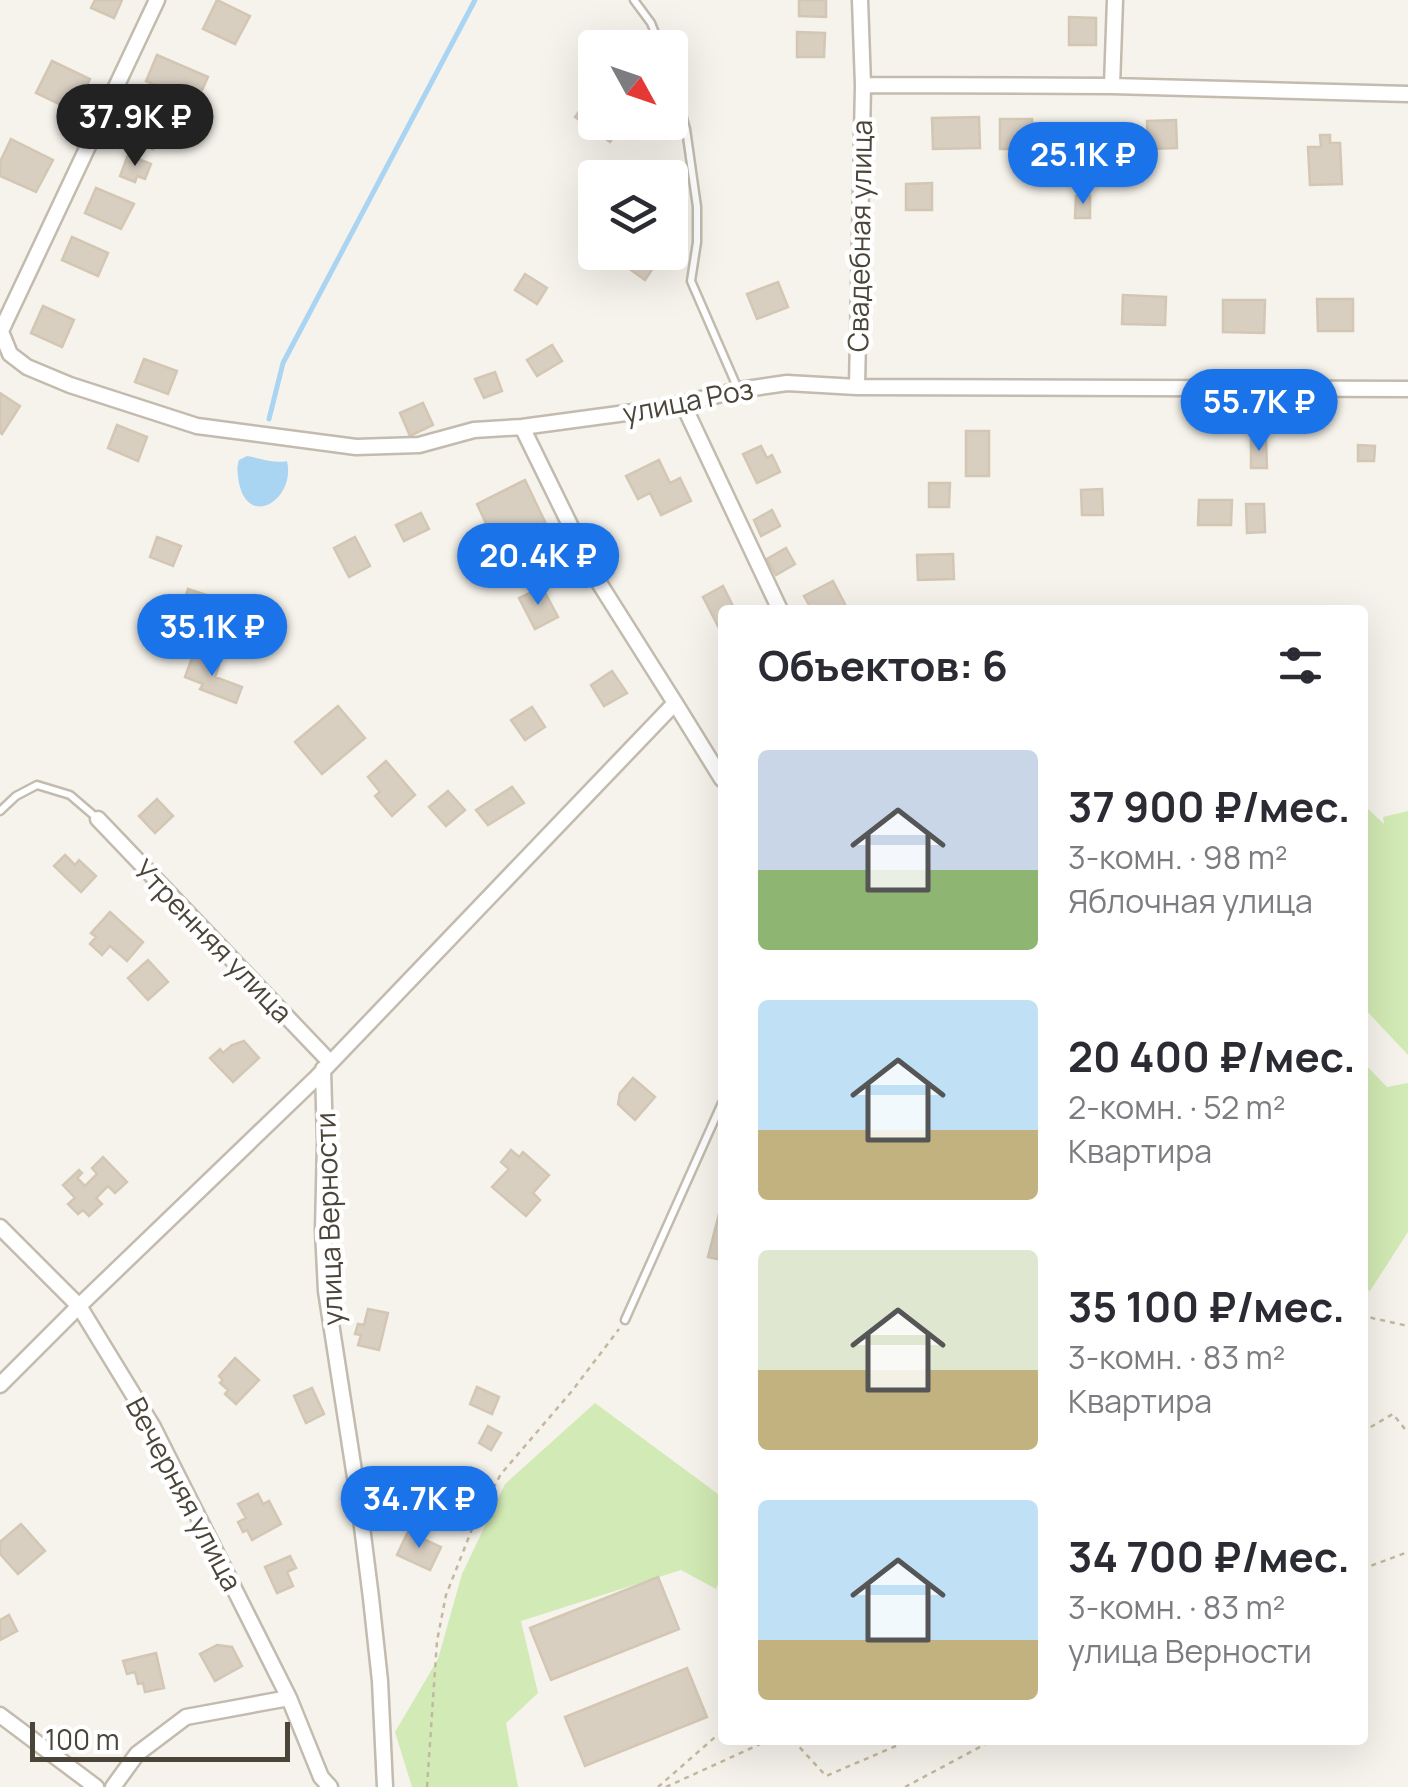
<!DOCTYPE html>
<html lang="ru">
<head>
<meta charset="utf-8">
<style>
	:root { --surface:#fff; --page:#f7f7f7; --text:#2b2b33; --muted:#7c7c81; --accent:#1a73e8 }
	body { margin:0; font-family:Manrope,sans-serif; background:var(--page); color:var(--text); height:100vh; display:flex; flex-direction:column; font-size:38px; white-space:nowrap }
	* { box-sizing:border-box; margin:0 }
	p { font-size:32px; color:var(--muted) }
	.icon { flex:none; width:55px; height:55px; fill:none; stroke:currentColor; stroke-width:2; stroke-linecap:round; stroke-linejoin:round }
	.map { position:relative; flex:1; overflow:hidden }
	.panel { position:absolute; left:718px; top:605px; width:650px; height:1140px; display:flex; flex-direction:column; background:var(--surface); border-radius:10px; box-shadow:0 10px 40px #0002 }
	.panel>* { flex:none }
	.needle { width:65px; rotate:130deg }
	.controls { position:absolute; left:578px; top:30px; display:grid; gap:20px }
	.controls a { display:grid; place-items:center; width:110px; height:110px; border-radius:10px; background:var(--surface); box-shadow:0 10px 40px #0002; font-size:50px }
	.scale { position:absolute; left:30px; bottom:25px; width:260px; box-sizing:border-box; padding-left:10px; border:5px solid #4b4439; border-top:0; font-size:28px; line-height:35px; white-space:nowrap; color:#4b4439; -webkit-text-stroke:8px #fff; paint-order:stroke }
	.price { position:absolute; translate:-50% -85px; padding:0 22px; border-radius:35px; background:var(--accent); color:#fff; font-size:32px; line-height:65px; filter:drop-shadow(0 2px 5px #0008) }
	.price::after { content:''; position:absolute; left:50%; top:60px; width:30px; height:22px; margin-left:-15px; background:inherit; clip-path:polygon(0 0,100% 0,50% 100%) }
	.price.active { background:#222; color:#fff }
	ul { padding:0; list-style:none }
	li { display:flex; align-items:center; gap:30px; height:250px; padding:0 40px }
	li span { display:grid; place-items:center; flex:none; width:280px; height:200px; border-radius:10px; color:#555 }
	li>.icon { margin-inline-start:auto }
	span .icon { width:120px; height:120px; fill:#fffc; stroke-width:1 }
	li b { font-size:42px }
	h2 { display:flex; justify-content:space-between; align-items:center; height:120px; padding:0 40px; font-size:42px }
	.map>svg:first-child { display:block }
	.green { fill:#d2eab5 }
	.water { fill:#a9d4f2 }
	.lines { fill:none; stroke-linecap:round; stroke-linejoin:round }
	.stream { stroke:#a9d4f2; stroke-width:5 }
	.building { fill:#d8cfc1; stroke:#d3c7b4; stroke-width:2.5 }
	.lane-casing { stroke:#c2bbae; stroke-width:11 }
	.street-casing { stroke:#c2bbae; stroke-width:19 }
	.path { stroke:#c4b79f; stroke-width:2.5; stroke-dasharray:5 5; stroke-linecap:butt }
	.lane { stroke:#fff; stroke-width:6 }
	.street { stroke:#fff; stroke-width:14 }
	.labels { text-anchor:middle; stroke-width:9; stroke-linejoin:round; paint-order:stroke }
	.street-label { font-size:28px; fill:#4b4439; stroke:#fff }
</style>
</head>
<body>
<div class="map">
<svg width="1408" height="1787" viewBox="0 0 1408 1787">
	<rect width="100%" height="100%" fill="#f6f3ec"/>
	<path class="green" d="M1363,804L1384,824L1383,817L1408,811V1055L1363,1007Z
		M1363,1062L1387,1087L1408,1083V1232L1370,1291L1362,1288Z
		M595,1403L722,1497V1575L716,1589L681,1570L521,1621L538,1693L506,1723L518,1787H412L395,1732L438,1659L462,1574L505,1484Z"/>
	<path class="water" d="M247,456C259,458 276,464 287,461C296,498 249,530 239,483C238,474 236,469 239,460Z"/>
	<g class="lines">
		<path class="stream" d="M269,419L283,363L475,0"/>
	</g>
	<path class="building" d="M95,0H122L114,18L91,8Z
		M217,0L250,16L235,44L203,29Z
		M799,0H826V17L799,16Z
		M1069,17L1096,18V45H1069Z
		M797,32L825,33L824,57H797Z
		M157,55L208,77L196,103L146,81Z
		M52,61L90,79L74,111L36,93Z
		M595,90V122H624L610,142L575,117Z
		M139,116L164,127L153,149L129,138Z
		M979,117L980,148L933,149L932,118Z
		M1000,119H1032L1033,149H1000Z
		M1176,120L1177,148L1148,149L1147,121Z
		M1320,135H1330V143H1340L1342,184L1310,185L1308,147H1321Z
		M11,139L53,160L36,192L0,176V162Z
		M128,155L151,164L145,179L137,176L135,182L120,176Z
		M932,183V210H906V184Z
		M96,188L134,204L121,229L85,213Z
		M1076,196H1090V218H1075Z
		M72,237L108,253L98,276L62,260Z
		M622,252H664L645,280L617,260Z
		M525,274L547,288L537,304L515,290Z
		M778,282L788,307L757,319L747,294Z
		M1123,295L1166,297L1165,325L1122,324Z
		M1317,299H1353V331H1318Z
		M1223,300H1265L1264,333L1223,332Z
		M43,306L74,320L62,347L31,333Z
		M552,345L562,361L537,376L527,360Z
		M144,359L177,371L168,394L135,382Z
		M495,372L502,391L484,398L475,379Z
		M0,393L20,406L2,434L0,432Z
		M423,403L433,425L410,436L400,413Z
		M117,425L147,437L138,461L108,448Z
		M966,431H989V476H966Z
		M1251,440H1266L1267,468H1251Z
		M1358,445L1375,446L1374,461H1358Z
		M761,446L767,458L772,455L780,472L757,483L743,454Z
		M659,460L670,483L680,478L691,501L661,515L650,493L638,499L626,476Z
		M525,480L546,524L515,539L510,527L492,536L477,504Z
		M929,483H950L949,507H929Z
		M1102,489L1103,515H1082L1081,490Z
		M1199,500H1232L1231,525H1198Z
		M1246,504H1264L1265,532L1247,533Z
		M772,510L780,526L761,536L754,520Z
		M421,513L429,529L404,541L396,525Z
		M157,537L181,546L173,566L150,557Z
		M355,537L370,566L349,577L334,548Z
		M786,548L795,564L776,575L767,559Z
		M953,554L954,579L918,580L917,555Z
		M833,581L848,610H812L804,596Z
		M723,586L735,610H722L721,632L703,597Z
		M542,587L558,617L535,629L519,598Z
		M188,589L219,599L209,632L178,622Z
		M193,655L219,665L215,677L242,687L236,703L200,689L203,684L185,677Z
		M612,671L627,693L604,706L591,685Z
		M338,706L365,738L322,774L295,742Z
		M532,707L545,727L525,740L511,720Z
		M386,761L415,795L392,816L375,796L380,792L368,777Z
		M512,787L524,803L488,825L476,810Z
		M448,791L465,810L446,826L429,807Z
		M157,799L173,816L155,833L139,816Z
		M65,855L75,865L79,860L96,876L81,892L54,866Z
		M110,912L143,942L127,961L110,946L102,955L90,944L96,937L91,933Z
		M148,960L168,982L148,1000L128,978Z
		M244,1041L259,1058L233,1082L210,1058L220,1049L223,1053L232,1045Z
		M633,1078L655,1097L635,1120L618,1104L620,1093Z
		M511,1150L519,1157L523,1152L549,1175L533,1193L540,1200L526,1216L492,1187L509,1169L501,1162Z
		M103,1157L127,1182L115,1193L108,1186L96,1198L102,1204L89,1216L83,1210L78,1214L68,1204L75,1198L63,1185L79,1170L82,1173L77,1178L85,1186L97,1174L92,1168Z
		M721,1206H722V1260L708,1257Z
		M368,1309L388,1313L379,1350L358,1345L361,1335L355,1334L358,1324L364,1325Z
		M235,1358L259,1380L236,1404L225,1394L228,1390L220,1383L223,1380L219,1376Z
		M477,1387L499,1397L492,1414L470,1404Z
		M312,1388L324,1414L306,1423L294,1396Z
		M488,1426L501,1433L491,1450L479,1443Z
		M258,1494L263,1504L269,1501L281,1524L252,1540L247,1530L243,1532L238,1522L246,1518L238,1504Z
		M434,1496L456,1506L448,1522L426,1512Z
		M21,1524L45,1551L18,1574L0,1554V1542Z
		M408,1532L441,1547L430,1570L397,1555Z
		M290,1556L296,1568L287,1572L293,1586L277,1593L265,1567Z
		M658,1577L679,1629L551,1680L530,1628Z
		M9,1615L17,1631L0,1640V1620Z
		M217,1645L232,1647L242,1666L215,1681L200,1654Z
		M156,1653L164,1688L145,1692L143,1683L138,1684L135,1672L127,1674L123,1661Z
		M687,1668L707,1717L585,1766L565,1717Z"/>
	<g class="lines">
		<defs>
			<path id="lane" d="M634,0L651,23L661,48
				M670,71L686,129L697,207V242L691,281L738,389
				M0,811L16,796L37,785L70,795L98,819
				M625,1320L722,1103"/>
			<path id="street" d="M863,85L1112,86L1408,94
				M1112,86L1115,0
				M0,329L10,354L27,367L70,385L197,426L356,447L419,445L474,430L522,427L663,408L739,390L787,383L857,387L1408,389
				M0,333L157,0
				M857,387L863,85L860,0
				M683,404L780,610
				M675,703L722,779
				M98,819L329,1061
				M323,1069L325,1143L323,1230L326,1291L359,1503L371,1598L380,1681L385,1787
				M0,1227L79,1306L153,1427L289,1698L321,1777L330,1787
				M0,1385L79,1306L316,1078L675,703L596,578L522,427
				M0,1715L96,1787
				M113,1787L137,1754L186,1717L289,1698"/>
		</defs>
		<use href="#lane" class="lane-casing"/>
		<use href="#street" class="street-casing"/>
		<path class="path" d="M1362,1312L1372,1318L1408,1326
			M1362,1432L1393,1414L1408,1433
			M1362,1569L1408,1552
			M793,1740L826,1776L910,1740
			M427,1787L437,1641L446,1595L476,1519L501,1474L572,1391L619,1329
			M658,1787L722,1731
			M666,1787L769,1740
			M905,1787L993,1740"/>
		<use href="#lane" class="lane"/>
		<use href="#street" class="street"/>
	</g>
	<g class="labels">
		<g class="street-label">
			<text transform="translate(860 236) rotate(-89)" y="10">Свадебная улица</text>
			<text transform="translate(688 401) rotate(-11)" y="10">улица Роз</text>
			<text transform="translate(213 941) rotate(46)" y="10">Утренняя улица</text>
			<text transform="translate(329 1219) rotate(-92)" y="10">улица Верности</text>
			<text transform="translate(184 1494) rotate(62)" y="10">Вечерняя улица</text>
		</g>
	</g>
</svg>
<div class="controls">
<a><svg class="needle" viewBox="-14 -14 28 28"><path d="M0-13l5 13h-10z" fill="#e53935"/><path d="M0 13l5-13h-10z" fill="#7c7c81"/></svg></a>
<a><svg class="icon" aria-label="layers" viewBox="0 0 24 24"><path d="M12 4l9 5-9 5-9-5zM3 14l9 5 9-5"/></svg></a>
</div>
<div class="scale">100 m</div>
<b class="price active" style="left:135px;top:169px">37.9K ₽</b>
<b class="price" style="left:1083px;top:207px">25.1K ₽</b>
<b class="price" style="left:1259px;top:454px">55.7K ₽</b>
<b class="price" style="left:538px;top:608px">20.4K ₽</b>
<b class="price" style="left:212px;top:679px">35.1K ₽</b>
<b class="price" style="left:419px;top:1551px">34.7K ₽</b>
<section class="panel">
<h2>Объектов: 6<svg class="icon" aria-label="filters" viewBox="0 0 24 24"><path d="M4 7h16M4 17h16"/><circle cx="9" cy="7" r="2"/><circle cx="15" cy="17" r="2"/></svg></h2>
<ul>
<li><span style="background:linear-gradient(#c9d6e8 60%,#8fb573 0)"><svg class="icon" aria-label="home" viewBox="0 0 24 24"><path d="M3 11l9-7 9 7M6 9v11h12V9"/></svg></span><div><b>37 900 ₽/мес.</b><p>3-комн. · 98 m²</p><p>Яблочная улица</p></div></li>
<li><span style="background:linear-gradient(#bfe0f5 65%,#c2b280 0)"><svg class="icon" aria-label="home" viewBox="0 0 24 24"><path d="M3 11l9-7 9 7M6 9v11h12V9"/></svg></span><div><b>20 400 ₽/мес.</b><p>2-комн. · 52 m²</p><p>Квартира</p></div></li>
<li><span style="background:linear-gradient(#dfe7d0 60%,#c2b280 0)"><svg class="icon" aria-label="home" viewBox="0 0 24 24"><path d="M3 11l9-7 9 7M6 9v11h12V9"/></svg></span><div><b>35 100 ₽/мес.</b><p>3-комн. · 83 m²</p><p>Квартира</p></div></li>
<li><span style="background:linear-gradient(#bfe0f5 70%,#c2b280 0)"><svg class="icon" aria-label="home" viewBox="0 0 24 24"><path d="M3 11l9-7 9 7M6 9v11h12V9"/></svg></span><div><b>34 700 ₽/мес.</b><p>3-комн. · 83 m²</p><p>улица Верности</p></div></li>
</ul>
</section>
</div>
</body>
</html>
